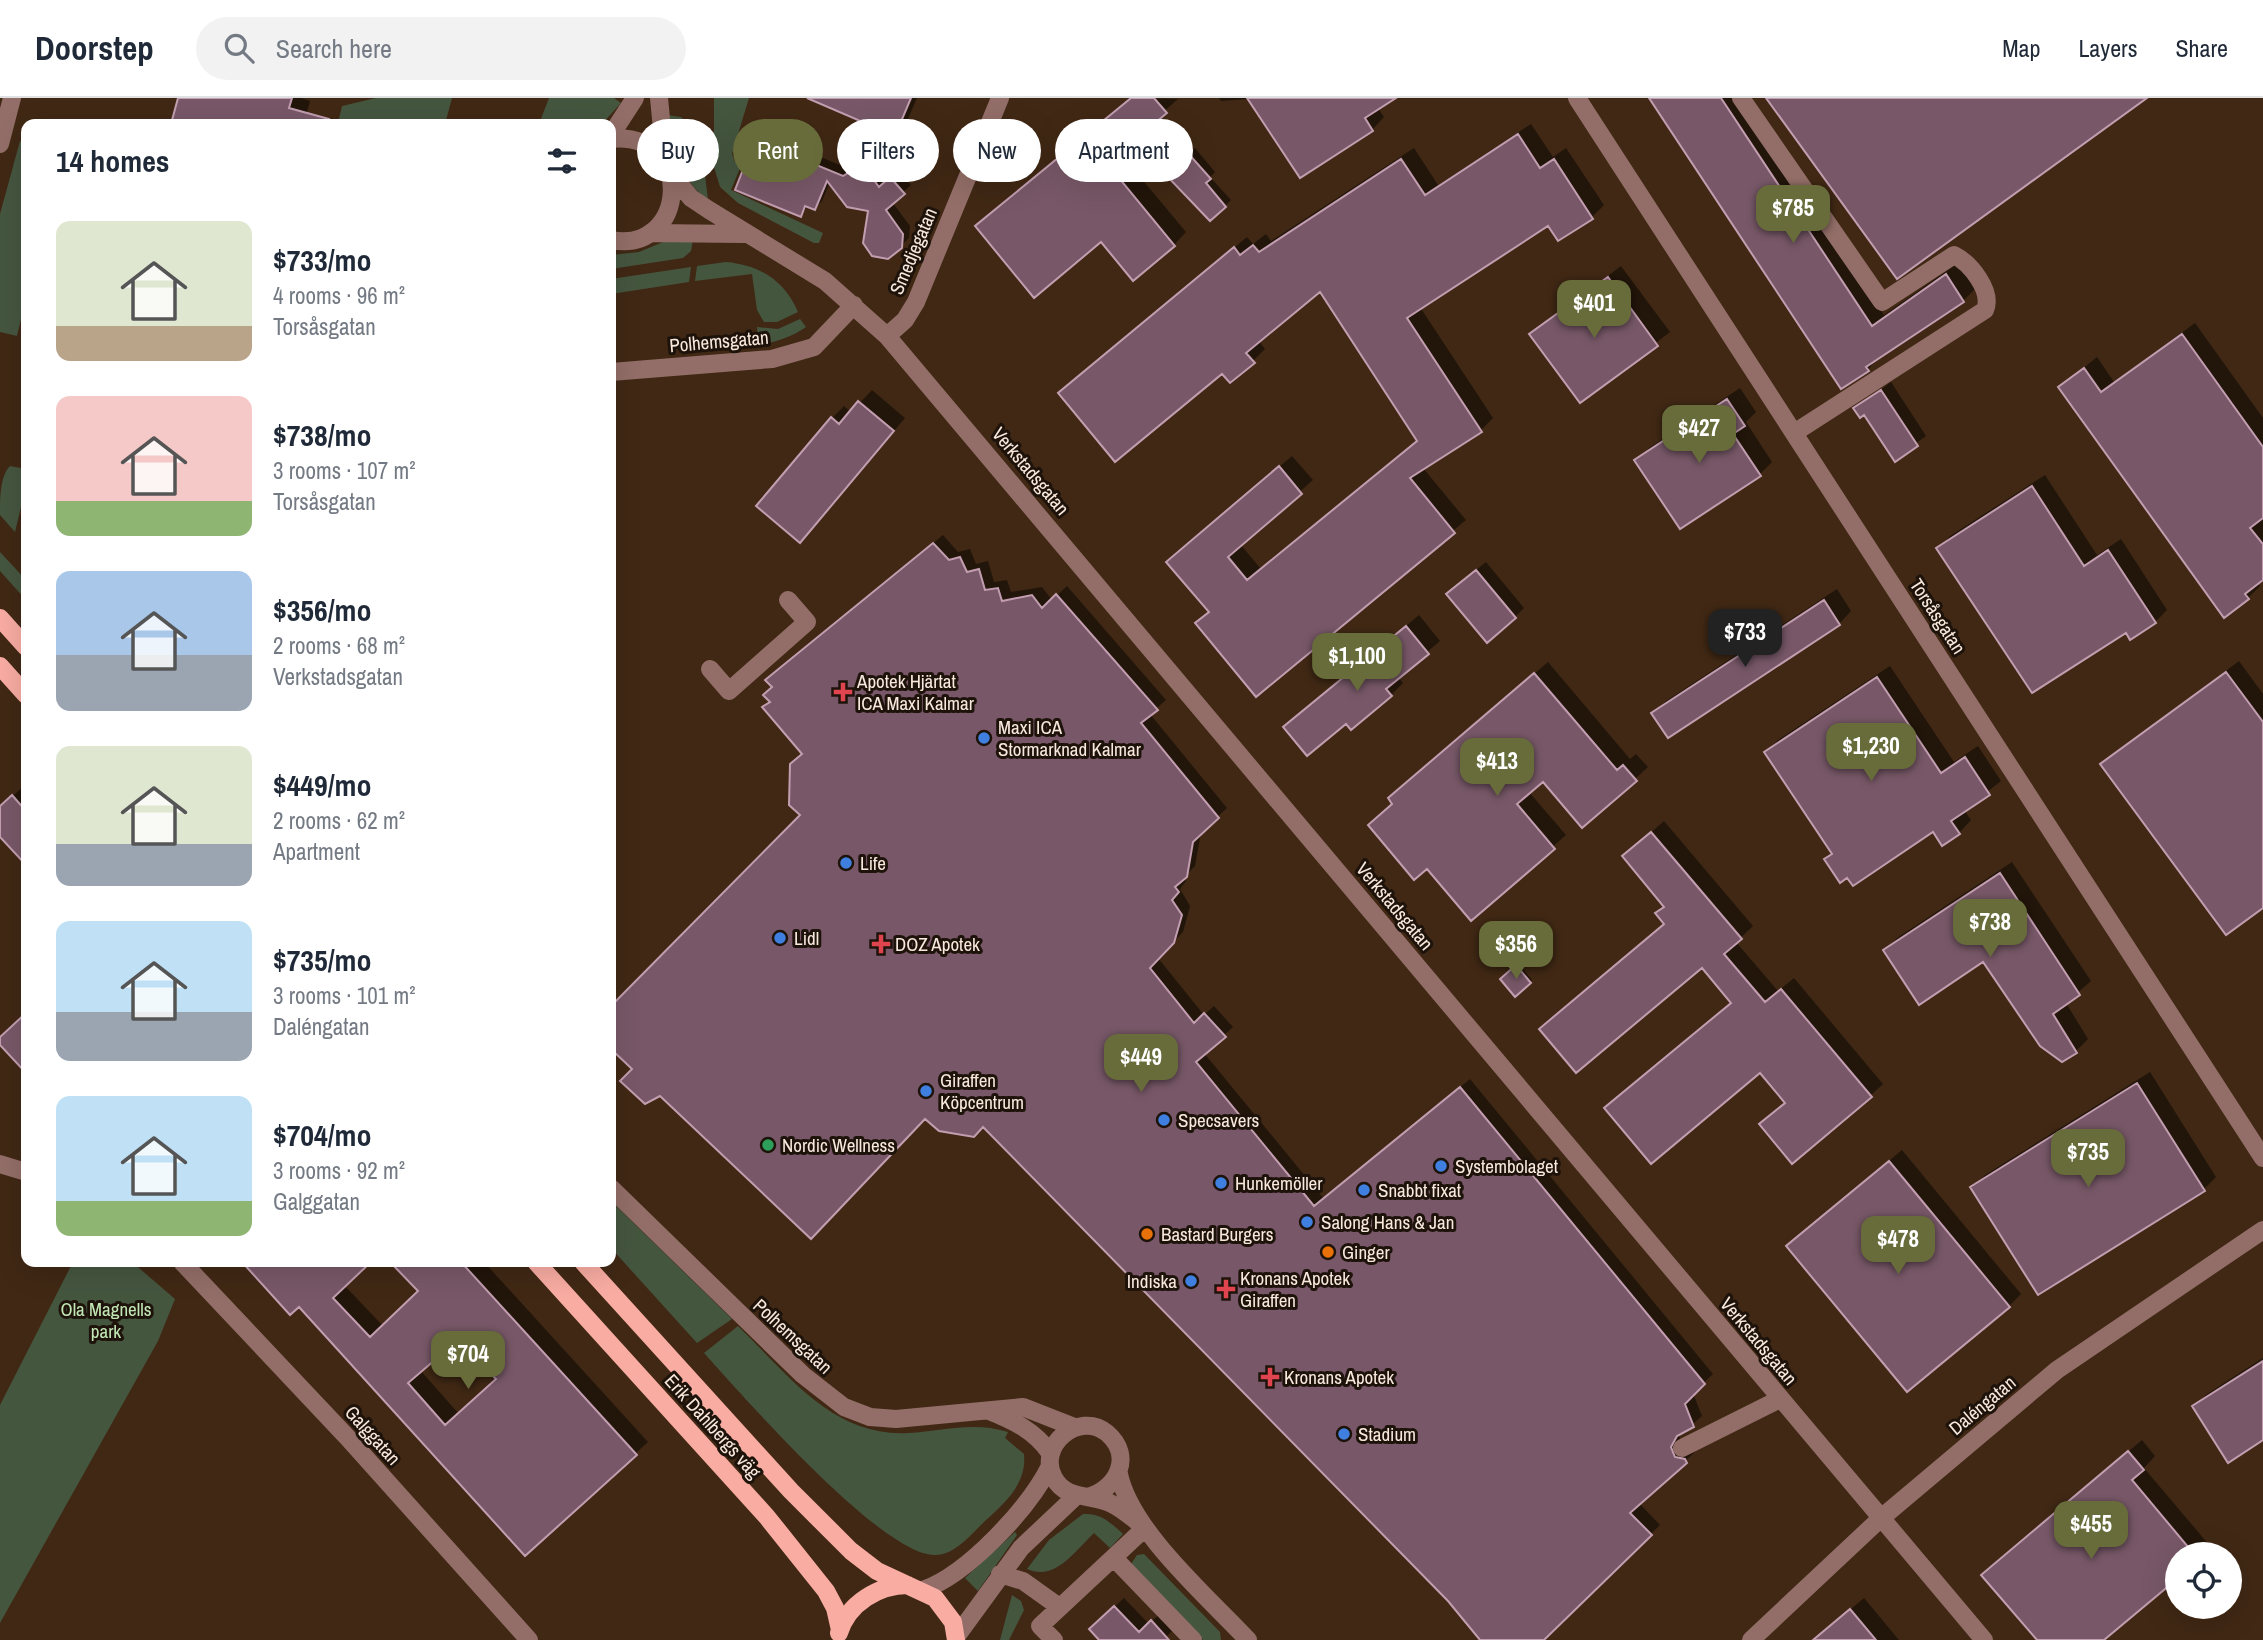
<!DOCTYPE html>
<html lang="en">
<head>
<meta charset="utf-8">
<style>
	:root { --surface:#fff; --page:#f2f2f3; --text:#1f2937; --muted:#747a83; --line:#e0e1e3; --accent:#686c3b }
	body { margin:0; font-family:"Archivo Narrow",sans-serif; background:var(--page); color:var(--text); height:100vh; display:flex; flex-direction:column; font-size:26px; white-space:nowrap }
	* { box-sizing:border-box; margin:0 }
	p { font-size:23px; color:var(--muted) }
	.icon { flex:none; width:38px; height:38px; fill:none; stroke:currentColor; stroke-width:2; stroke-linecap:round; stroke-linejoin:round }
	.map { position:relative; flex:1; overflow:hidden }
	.panel { position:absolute; left:21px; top:21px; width:595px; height:1148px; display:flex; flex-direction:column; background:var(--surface); border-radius:14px; box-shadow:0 7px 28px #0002 }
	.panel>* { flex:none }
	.banner { position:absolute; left:637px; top:21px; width:665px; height:63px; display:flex; gap:14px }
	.buttons { position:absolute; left:2165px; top:1444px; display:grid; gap:14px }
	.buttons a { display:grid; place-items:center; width:77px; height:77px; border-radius:50%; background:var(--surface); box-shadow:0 7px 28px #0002; font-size:35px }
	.price { position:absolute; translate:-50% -60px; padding:0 16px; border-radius:14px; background:var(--accent); color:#fff; font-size:23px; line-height:46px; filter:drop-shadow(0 2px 4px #0008) }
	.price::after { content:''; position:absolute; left:50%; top:42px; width:21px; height:16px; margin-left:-10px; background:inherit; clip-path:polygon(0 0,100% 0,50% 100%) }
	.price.on { background:#222; color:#fff }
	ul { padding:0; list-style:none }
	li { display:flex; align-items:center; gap:21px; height:175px; padding:0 35px }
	li span { display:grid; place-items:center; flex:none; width:196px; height:140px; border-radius:14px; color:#555 }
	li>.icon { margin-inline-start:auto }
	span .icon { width:84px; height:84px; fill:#fffc; stroke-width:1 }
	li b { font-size:30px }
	h2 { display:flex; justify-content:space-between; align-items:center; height:84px; padding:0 35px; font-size:30px }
	.pill { padding:0 24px; border-radius:32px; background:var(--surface); box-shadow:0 7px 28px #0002; font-size:24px; line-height:63px }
	.pill.on { background:var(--accent); color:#fff }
	header { display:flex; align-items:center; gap:42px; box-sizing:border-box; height:98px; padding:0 35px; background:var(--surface); border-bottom:2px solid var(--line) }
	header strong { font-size:33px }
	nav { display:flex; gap:38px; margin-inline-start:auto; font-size:24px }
	.search { width:490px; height:63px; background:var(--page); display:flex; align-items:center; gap:18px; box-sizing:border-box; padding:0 24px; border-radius:38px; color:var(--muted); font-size:26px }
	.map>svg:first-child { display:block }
	.green { fill:#45563f }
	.shadow { fill:#0007; fill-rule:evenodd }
	.building { fill:#785868; stroke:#c29eb0; stroke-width:2; fill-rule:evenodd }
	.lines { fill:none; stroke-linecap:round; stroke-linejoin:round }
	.minor { stroke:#936e68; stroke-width:18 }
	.major { stroke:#f8aca2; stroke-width:18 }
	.health-dot { fill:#e0444e; stroke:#1e130b; stroke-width:2.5 }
	.shop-dot { fill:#3f7fe0; stroke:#1e130b; stroke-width:2.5 }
	.leisure-dot { fill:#2e9e5b; stroke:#1e130b; stroke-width:2.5 }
	.food-dot { fill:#e8710a; stroke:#1e130b; stroke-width:2.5 }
	.labels { text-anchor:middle; stroke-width:6; stroke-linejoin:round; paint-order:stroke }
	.street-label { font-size:19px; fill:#f9e9dd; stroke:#1e130b }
	.poi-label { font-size:19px; fill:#f9e9dd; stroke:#1e130b; text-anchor:start }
	.park-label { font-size:19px; fill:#c2e7b5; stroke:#1e130b }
</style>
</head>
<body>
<header>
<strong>Doorstep</strong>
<div class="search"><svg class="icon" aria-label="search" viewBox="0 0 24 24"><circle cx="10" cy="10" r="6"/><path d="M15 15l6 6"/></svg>Search here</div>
<nav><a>Map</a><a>Layers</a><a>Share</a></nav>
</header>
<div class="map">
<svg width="2263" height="1542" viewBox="0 0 2263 1542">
	<rect width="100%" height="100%" fill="#402814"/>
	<path class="green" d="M376,0H452L445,26L338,25L342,8Z
		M549,0H614L621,5L602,26H539Z
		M714,0H749L732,56L735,64L743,63L731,92L823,135L819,145H814L738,105L720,89L714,69Z
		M667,17L681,19L700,35L708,102C680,81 672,50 667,17Z
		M20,43L26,45V200L17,238L0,234V116Z
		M668,142H693L691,153L683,160L611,171V157L639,154Z
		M726,164C760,167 785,183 798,214L777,224H764L757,212L752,176L695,183L697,168Z
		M691,169L689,184L611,196V181Z
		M800,221L806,229C772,253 725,250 685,251L684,245L758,242L757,229L778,231Z
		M10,368L26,371V388L15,434L0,417C0,401 0,378 10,368Z
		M0,454L26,482V502L0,473Z
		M611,1103L732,1221L697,1245L611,1150Z
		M73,1164H132L175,1201L158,1243L0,1525V1307Z
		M738,1228C788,1276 832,1339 908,1335C944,1333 973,1323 1008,1334L1005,1340L1024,1356C1027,1385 1006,1404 986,1422C972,1435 955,1458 934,1457C881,1456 742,1297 704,1255Z
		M1083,1416C1101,1415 1110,1424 1123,1436L1110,1450L1094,1435C1076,1452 1055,1484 1027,1471L1049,1442Z
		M1015,1434L1017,1437L978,1493L965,1480Z
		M1144,1456L1220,1534L1221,1542H1203L1131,1466L1137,1457Z
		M1012,1497L1021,1503L1024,1512L1009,1542H1000Z"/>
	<path class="shadow" d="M180,0H301L310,3L304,26H173Z
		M811,0H917L907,23L895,36Z
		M1130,0L1178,1L1138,36L1145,45L1126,62L1186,134L1174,147L1133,180L1102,142L977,128Z
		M1219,0H1393L1378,10L1384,19L1372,32L1249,1L1221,3Z
		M1651,0H1741L1884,217L1958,165L1975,191L1963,203L1879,258L1868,272Z
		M1531,26L1553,59L1566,50L1604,107L1592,119L1549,125L1420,209L1493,320L1481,332L1423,370L1466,422L1256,596L1197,525L1210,512L1181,452L1292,358L1313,382L1240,446L1261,471L1419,341L1320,191L1258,242L1265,251L1253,263L1222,273L1060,295L1247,139L1253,146L1266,136L1271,143L1414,50L1438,87Z
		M1184,45L1191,53L1195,50L1215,74L1210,79L1231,102L1225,108L1190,97L1187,99L1167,75L1168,59Z
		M789,46L852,72L861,65L875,67L887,83L898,73L911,87L892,104L910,128L909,140L901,148L870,112L830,84L822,103L815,110L809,107L800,117L748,65L755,58L776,66Z
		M1621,168L1670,234L1580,303L1531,236Z
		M2195,225L2263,320V479L2257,484L2260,488L2248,500L2060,289L2097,259L2114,284Z
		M1891,284L1926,338L1895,361L1865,314L1856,311Z
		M1740,290L1756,314L1746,324L1772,364L1760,376L1637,362L1649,350Z
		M872,292L905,320L812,430L832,320L844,308L851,314Z
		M2045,377L2097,457L2121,441L2167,512L2155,524L1938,451L1950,438Z
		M26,395V423L20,421Z
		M943,437L958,454L970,451L976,466L988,463L994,484L1007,482L1011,494L1042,489L1052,502L1067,488L1166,602L1150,616L1227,710L1201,734L1195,768L1184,779L1186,783L1180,791L1190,808L1183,834L1158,860L1204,917L1214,908L1233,929L1204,955L1324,1101L1470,981L1713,1276L1693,1295L1702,1318L1679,1338L1684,1350L1695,1354L1639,1405L1660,1427L1542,1542H1482L1449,1502L984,1027L634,971L611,949V910L802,717L804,655L771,603L774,589L767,582Z
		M1486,464L1524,510L1515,519L1458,487Z
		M1837,491L1851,513L1839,526L1653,615L1666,603Z
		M1419,517L1440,543L1398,579L1403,585L1391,597L1347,623L1285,629Z
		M2239,563L2263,596V808L2102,666Z
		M1548,564L1630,661L1636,656L1648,669L1635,681L1543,682L1529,694L1566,737L1471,820L1394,705L1402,688Z
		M1890,568L1954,664L1978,648L2001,683L1964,712L1971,722L1959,735L1934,732L1827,761L1833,755L1766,654L1778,642Z
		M22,690L26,694V765L0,736V709Z
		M1664,723L1753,828L1736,844L1778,893L1794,880L1883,986L1870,998L1761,1026L1786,1004L1732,904L1666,825L1665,808L1624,758Z
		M2012,764L2091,883L2066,905L2088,941L2076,953L1984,862L1885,852L1897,840Z
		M1519,866L1532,882L1515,896L1502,881Z
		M2150,974L2216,1079L2204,1091L1973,1089L1985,1077Z
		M1902,1052L2021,1196L2009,1208L1801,1136Z
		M257,1164H369L344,1187L383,1228L420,1193L393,1164H484L648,1344L525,1456L299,1207L251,1170ZM442,1253L473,1254L498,1281L459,1316L420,1272Z
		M2263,1260V1340L2194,1308L2207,1296Z
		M2142,1342L2155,1358L2144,1370L2210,1448L2203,1456H2177V1478L2102,1542H2039L1996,1465Z
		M1124,1500L1149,1526L1161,1515L1175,1530L1166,1539L1169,1542H1102L1091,1531Z
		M1864,1500L1899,1542H1814L1821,1536Z"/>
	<path class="building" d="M178,0H292L289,10L329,21L328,26H171Z
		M807,0H911L895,38Z
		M1131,0H1154L1167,15L1126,49L1134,58L1114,74L1175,148L1133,183L1101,144L1034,200L975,128Z
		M1247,0H1396L1365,20L1373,33L1300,80Z
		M1649,0H1721L1872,228L1946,176L1964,204L1866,269L1869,273L1841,291Z
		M1766,0H2147L1897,181Z
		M1518,36L1540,70L1554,61L1593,121L1558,143L1548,128L1407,220L1482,334L1410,380L1455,435L1256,599L1195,525L1209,514L1166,464L1279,368L1302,396L1228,459L1247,482L1417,343L1320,194L1246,255L1255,265L1230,285L1222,276L1115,364L1058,295L1234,149L1240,157L1253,147L1259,154L1401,61L1425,97Z
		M1177,50L1184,58L1188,55L1211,81L1206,85L1226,109L1210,123L1164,75L1167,73L1160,64Z
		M780,52L843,78L853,72L868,74L879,89L890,79L905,96L886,112L903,136L902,150L888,161L872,158L863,145L868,113L847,109L827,83L815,112L805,108L801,119L735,92L746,64L771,74Z
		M1608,179L1658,248L1580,305L1529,236Z
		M2182,236L2263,349V420L2250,430L2263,446V482L2245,496L2249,501L2224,520L2058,289L2084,270L2101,294Z
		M1881,292L1918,348L1895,364L1864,317L1860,320L1853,310Z
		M1727,301L1745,328L1733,336L1761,378L1680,431L1634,362Z
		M858,303L894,333L800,445L756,408L831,319L839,326Z
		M2032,388L2084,468L2108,452L2156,525L2130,542L2126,535L2032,595L1936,450Z
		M933,445L949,462L960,459L967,474L979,471L985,492L998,490L1002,503L1032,497L1042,510L1056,496L1158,612L1141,625L1219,720L1193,744L1187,779L1175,789L1179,794L1172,802L1182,817L1174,845L1150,870L1194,925L1204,915L1226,939L1196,964L1314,1108L1460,989L1705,1286L1685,1306L1694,1329L1677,1338L1671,1349L1675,1359L1685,1361L1687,1365L1630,1415L1652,1437L1544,1542H1480L1448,1503L983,1029L974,1039L939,1033L925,1021L811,1141L660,998L645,1006L620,983L632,971L611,951V908L800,717L789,707L790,666L802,656L762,609L770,604L763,597L772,589L765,582Z
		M1476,472L1516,520L1487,545L1446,496Z
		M1824,502L1840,527L1668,640L1651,615Z
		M1406,528L1429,556L1386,591L1392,598L1351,632L1346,626L1307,658L1283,629Z
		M2226,574L2263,624V810L2226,837L2100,666Z
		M1534,575L1617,672L1623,667L1637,683L1582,730L1543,684L1517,706L1555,751L1471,823L1427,771L1414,782L1368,727L1392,706L1388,700Z
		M1877,579L1941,675L1965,659L1990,697L1951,723L1960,736L1942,748L1933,734L1853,788L1847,780L1840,785L1824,761L1832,756L1764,654Z
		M12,697L26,713V767L0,739V708Z
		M1651,734L1742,841L1724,856L1765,904L1781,891L1872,999L1792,1066L1759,1026L1785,1005L1760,975L1651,1066L1604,1010L1731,905L1702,870L1576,975L1539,931L1664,826L1655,815L1664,809L1622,758Z
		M2000,775L2080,897L2053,916L2077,955L2062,964L2040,948L1983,864L1919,907L1883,852Z
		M1516,867L1531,885L1515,899L1500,881Z
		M26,915V975L0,947V939Z
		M2137,985L2205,1093L2038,1197L1970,1089Z
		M1889,1063L2010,1209L1907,1294L1786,1148Z
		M242,1164H371L333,1200L370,1239L418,1193L390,1164H461L637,1357L525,1458L299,1209L290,1217ZM443,1255L472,1256L496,1281L445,1327L408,1285Z
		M2263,1263V1342L2228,1365L2192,1308Z
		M2128,1353L2144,1372L2132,1382L2194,1456H2177V1481L2104,1542H2037L1981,1477Z
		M1114,1508L1139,1534L1151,1522L1169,1542H1099L1089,1531Z
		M1850,1511L1876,1542H1813Z"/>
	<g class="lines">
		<path class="minor" d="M659,0L665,62
			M1577,0L2263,1060
			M1741,0L1882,204L1954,157C1970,165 1993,193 1985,212L1794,335
			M611,37L635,0
			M611,41C697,33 687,157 611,142
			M0,46L12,0
			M672,77L691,100L709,112L825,183L887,238L1984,1542
			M650,135L743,136
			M887,238L905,222L916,204L1000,0
			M611,274L772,261L814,249L854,207
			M710,571L729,593L807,524L788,502
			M0,1066L26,1074
			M611,1090L803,1277L844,1309L870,1319L896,1321L1023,1309L1074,1329
			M182,1164L347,1339L529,1542
			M989,1313C1014,1323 1035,1333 1050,1355
			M1682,1350L1780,1301
			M1119,1376C1131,1433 1208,1499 1248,1542
			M1088,1399C1117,1391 1134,1358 1107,1335C1079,1312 1036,1348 1054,1380C1066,1402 1090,1396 1110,1405C1123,1411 1134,1421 1145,1430
			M1114,1460L1193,1542
			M1000,1476L1023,1483L1058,1508
			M923,1492C968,1476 1029,1410 1050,1368
			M956,1539L1021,1450L1076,1398
			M1054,1542L1040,1528L1145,1430
			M1751,1542L1880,1421L2057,1272L2263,1132"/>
		<path class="major" d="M0,520L26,549
			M0,568L26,597
			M536,1164L767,1419L826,1493L835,1510L840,1532
			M583,1164L791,1393L851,1453L877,1473L935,1500L953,1524L956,1542
			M839,1535C848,1505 879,1487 908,1487"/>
	</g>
	<g class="health-dot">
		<path d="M839.5 583.5h7v7h7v7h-7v7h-7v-7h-7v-7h7z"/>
		<path d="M877.5 835.5h7v7h7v7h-7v7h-7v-7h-7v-7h7z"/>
		<path d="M1222.5 1180.5h7v7h7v7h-7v7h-7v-7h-7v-7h7z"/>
		<path d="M1266.5 1268.5h7v7h7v7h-7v7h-7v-7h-7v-7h7z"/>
	</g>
	<g class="shop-dot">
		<circle cx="984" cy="640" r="7"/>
		<circle cx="846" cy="765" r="7"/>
		<circle cx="780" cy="840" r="7"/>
		<circle cx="926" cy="993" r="7"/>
		<circle cx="1164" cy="1022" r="7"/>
		<circle cx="1441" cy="1068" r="7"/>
		<circle cx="1221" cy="1085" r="7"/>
		<circle cx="1364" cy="1092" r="7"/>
		<circle cx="1307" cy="1124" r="7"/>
		<circle cx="1191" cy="1183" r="7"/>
		<circle cx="1344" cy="1336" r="7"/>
	</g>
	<circle class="leisure-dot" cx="768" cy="1047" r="7"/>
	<g class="food-dot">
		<circle cx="1147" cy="1136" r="7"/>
		<circle cx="1328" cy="1154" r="7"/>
	</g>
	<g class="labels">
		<g class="street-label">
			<text transform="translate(913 153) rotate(-67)" y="7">Smedjegatan</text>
			<text transform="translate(719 243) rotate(-5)" y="7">Polhemsgatan</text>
			<text transform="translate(1031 373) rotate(50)" y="7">Verkstadsgatan</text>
			<text transform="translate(1938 518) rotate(57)" y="7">Torsåsgatan</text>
			<text transform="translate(1395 808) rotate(50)" y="7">Verkstadsgatan</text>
			<text transform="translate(793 1238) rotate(43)" y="7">Polhemsgatan</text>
			<text transform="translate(1759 1243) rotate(50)" y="7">Verkstadsgatan</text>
			<text transform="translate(1982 1307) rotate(-40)" y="7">Daléngatan</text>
			<text transform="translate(713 1328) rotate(48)" y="7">Erik Dahlbergs väg</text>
			<text transform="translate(373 1337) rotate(48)" y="7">Galggatan</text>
		</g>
		<g class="poi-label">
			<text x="857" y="590">Apotek Hjärtat<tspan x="857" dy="22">ICA Maxi Kalmar</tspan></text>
			<text x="998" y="636">Maxi ICA<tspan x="998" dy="22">Stormarknad Kalmar</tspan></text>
			<text x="860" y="772">Life</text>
			<text x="794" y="847">Lidl</text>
			<text x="895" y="853">DOZ Apotek</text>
			<text x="940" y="989">Giraffen<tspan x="940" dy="22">Köpcentrum</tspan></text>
			<text x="1178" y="1029">Specsavers</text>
			<text x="782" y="1054">Nordic Wellness</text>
			<text x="1455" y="1075">Systembolaget</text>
			<text x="1235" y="1092">Hunkemöller</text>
			<text x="1378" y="1099">Snabbt fixat</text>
			<text x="1321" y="1131">Salong Hans &amp; Jan</text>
			<text x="1161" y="1143">Bastard Burgers</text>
			<text x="1342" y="1161">Ginger</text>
			<text x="1240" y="1187">Kronans Apotek<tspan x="1240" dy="22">Giraffen</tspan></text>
			<text x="1177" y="1190" text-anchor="end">Indiska</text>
			<text x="1284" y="1286">Kronans Apotek</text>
			<text x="1358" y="1343">Stadium</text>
		</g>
		<g class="park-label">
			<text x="106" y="1218">Ola Magnells<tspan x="106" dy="22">park</tspan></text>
		</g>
	</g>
</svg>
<div class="buttons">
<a><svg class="icon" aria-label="locate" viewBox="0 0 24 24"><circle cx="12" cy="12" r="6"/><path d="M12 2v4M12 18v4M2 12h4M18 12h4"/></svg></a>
</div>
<b class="price" style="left:1793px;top:147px">$785</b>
<b class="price" style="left:1594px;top:242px">$401</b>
<b class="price" style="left:1699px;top:367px">$427</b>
<b class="price on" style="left:1745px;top:571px">$733</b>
<b class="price" style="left:1357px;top:595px">$1,100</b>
<b class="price" style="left:1871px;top:685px">$1,230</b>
<b class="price" style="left:1497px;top:700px">$413</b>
<b class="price" style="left:1990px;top:861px">$738</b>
<b class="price" style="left:1516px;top:883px">$356</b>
<b class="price" style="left:1141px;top:996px">$449</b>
<b class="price" style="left:2088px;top:1091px">$735</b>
<b class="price" style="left:1898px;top:1178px">$478</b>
<b class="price" style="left:468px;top:1293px">$704</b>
<b class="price" style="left:2091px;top:1463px">$455</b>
<div class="banner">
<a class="pill">Buy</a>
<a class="pill on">Rent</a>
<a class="pill">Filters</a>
<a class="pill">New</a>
<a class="pill">Apartment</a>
</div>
<section class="panel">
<h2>14 homes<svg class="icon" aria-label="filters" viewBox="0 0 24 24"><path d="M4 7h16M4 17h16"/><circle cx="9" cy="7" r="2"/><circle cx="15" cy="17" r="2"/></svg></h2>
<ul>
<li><span style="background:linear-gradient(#dfe7d0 75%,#b9a48a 0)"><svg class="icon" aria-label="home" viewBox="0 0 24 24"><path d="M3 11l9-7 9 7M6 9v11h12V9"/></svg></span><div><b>$733/mo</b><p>4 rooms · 96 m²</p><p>Torsåsgatan</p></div></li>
<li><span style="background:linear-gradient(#f6c9c9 75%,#8fb573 0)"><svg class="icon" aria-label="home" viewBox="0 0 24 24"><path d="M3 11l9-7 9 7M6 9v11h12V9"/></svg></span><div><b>$738/mo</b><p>3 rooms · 107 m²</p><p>Torsåsgatan</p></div></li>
<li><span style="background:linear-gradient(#a9c7e8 60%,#9aa5b1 0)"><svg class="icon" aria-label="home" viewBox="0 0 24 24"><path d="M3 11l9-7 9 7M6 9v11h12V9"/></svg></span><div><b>$356/mo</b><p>2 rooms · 68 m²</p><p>Verkstadsgatan</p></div></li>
<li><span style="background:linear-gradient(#dfe7d0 70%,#9aa5b1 0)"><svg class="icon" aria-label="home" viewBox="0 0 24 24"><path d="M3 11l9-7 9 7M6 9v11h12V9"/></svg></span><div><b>$449/mo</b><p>2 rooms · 62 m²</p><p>Apartment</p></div></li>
<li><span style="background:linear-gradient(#bfe0f5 65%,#9aa5b1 0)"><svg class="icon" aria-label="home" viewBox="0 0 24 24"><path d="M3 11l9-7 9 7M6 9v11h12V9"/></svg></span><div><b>$735/mo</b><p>3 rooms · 101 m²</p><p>Daléngatan</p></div></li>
<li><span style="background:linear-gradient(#bfe0f5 75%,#8fb573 0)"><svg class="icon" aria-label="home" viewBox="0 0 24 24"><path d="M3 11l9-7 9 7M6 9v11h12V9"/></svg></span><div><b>$704/mo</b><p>3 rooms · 92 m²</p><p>Galggatan</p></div></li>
</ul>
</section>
</div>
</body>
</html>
